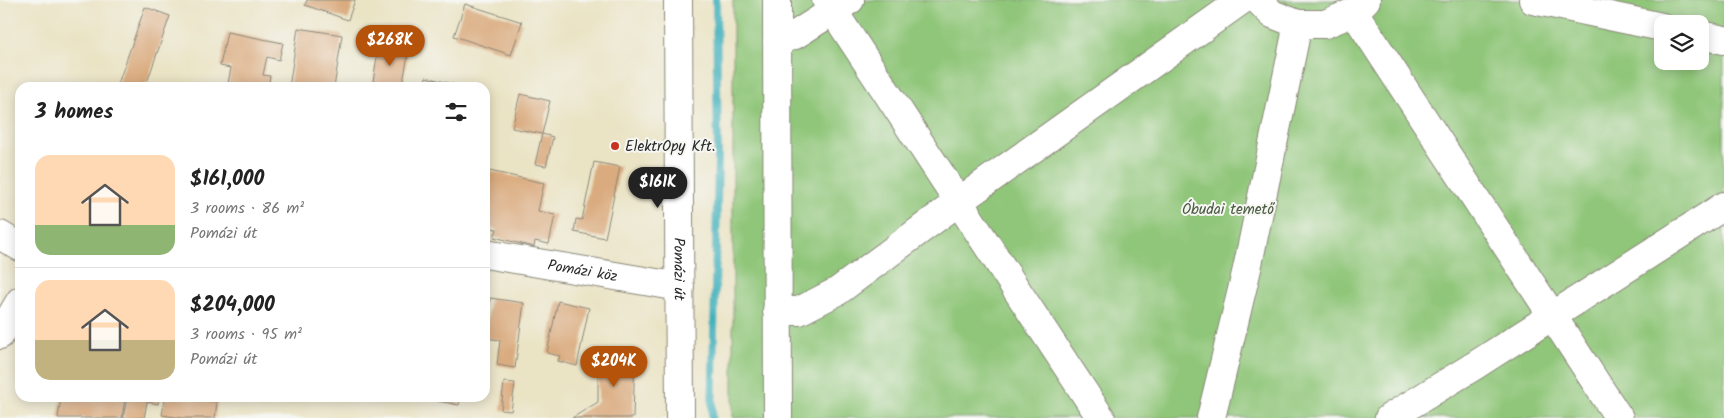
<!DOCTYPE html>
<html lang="en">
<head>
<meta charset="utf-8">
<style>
	:root { --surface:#fff; --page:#f2f2f2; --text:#222; --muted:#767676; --line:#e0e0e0; --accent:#b45309 }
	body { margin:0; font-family:Kalam,sans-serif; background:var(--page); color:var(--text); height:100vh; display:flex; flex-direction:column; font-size:19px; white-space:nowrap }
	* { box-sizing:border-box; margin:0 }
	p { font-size:16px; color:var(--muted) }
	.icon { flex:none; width:28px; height:28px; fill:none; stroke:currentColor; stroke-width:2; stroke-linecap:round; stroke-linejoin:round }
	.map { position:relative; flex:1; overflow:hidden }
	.side { position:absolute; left:15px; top:82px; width:475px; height:320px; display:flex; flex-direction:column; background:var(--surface); border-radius:15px; box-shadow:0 2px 12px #0003 }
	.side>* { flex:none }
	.controls { position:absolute; left:1654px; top:15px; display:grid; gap:10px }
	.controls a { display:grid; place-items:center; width:55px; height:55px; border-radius:10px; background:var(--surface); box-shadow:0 2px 12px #0003; font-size:25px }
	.price { position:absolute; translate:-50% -42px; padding:0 11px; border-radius:18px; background:var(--accent); color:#fff; font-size:16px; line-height:32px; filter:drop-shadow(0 1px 2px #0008) }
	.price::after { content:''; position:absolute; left:50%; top:30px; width:15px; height:11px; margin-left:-8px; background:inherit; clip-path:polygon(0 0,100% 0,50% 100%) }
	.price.current { background:#222; color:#fff }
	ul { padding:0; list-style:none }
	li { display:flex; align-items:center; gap:15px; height:125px; padding:0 20px }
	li+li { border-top:1px solid var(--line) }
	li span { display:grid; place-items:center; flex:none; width:140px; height:100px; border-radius:15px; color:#555 }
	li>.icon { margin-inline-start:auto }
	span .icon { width:60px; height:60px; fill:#fffc; stroke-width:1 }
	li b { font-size:21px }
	h2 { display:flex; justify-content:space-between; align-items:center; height:60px; padding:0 20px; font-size:21px }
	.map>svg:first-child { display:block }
	.green { fill:#90c679; stroke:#5e7852; fill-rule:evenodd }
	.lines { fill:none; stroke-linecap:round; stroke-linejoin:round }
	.stream { stroke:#40b0bb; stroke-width:8 }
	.building { fill:#daab7f }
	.minor-casing { stroke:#8a8778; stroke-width:30 }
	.minor { stroke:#fff; stroke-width:28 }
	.poi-dot { fill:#c8321e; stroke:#f6f6f2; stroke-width:2 }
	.labels { text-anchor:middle; stroke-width:4; stroke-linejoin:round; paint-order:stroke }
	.poi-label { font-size:15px; fill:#2b2b2b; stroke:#f6f6f2; text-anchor:start }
	.park-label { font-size:15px; fill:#495a42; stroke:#f6f6f2 }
	.street-label { font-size:15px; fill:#2b2b2b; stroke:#f6f6f2 }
</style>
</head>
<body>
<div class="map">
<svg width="1724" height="418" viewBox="0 0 1724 418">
	<rect width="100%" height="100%" fill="#f6f6f2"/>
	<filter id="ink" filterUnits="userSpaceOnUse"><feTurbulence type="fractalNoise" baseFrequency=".02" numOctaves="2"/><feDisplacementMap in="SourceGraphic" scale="10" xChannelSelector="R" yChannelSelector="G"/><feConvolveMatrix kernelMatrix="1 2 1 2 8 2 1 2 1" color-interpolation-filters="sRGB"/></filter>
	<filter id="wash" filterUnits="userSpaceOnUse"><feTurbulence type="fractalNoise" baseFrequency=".0096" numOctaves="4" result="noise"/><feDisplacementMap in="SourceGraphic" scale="20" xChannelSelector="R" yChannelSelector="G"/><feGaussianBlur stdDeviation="1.12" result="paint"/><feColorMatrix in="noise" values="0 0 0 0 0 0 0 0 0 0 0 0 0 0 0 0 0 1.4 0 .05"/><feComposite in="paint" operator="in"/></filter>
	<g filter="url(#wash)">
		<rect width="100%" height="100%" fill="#eae3c4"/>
		<path class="green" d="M733,0H1724V418H733ZM1662,24H1700V61H1662Z"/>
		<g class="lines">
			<path class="stream" d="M712,418L718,159L716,0"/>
		</g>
		<g id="blocks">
			<path class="building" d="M307,0H355L348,20L305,5Z
				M465,4L522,22L511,55L454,36Z
				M145,7L170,16L145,88H128L118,84Z
				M298,28L342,35L334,88H289Z
				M227,32L283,43L279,60L267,57L263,75L270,76L268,88H227L231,68L220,66Z
				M379,44L409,49L402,88H372Z
				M426,77L464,87V88H423Z
				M520,94L550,101L542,134L553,137L546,166L535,164L542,134L512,128Z
				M594,162L620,167L605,238L574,232L576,219L582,220Z
				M485,170L544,183L538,211L555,215L549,244L535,241L534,247L494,237L497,229L485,227Z
				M490,298L524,303L515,368L497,365L500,340L485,338Z
				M558,301L589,308L577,366L558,361L560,356L547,353Z
				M635,354L633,418H572L598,402V355Z
				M504,382L515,383L511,411L501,410Z
				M61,398H125L122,418H58Z
				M127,398H159L158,404L147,402L144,418H123Z
				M165,398H187L217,402L215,418H182L162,415Z
				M438,398H460L459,405L438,401Z"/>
		</g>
	</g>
	<g filter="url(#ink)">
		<use href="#blocks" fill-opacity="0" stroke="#8a8778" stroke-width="1"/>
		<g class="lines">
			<defs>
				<g id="minor">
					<path id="s1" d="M678,0L680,418"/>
					<path d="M777,0L778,418"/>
					<path d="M826,0L1101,418"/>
					<path d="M1258,0L1272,14L1298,24H1325L1354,12L1366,0"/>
					<path d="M1533,0L1662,27"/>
					<path d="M1354,12L1619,418"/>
					<path d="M1700,35L1724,40"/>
					<path d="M777,41L795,35L850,0"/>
					<path d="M0,235L20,247"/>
					<path id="s2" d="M485,254L680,287"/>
					<path d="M777,311H799L838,291L958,202L1242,0"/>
					<path d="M0,335L20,301"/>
					<path d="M1211,418L1247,269L1298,24"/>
					<path d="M1389,418L1474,366L1724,206"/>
				</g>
			</defs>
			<use href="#minor" class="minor-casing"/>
			<use href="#minor" class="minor"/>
		</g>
	</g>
	<circle class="poi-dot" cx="615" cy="146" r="5"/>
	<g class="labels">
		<g class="poi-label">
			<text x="625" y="151">ElektrOpy Kft.</text>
		</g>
		<g class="park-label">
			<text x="1228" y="214">Óbudai temető</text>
		</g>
		<g class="street-label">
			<text dy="5" stroke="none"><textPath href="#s1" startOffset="269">Pomázi út</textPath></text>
			<text dy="5" stroke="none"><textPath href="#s2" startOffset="99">Pomázi köz</textPath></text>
		</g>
	</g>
</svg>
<div class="controls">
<a><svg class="icon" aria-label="layers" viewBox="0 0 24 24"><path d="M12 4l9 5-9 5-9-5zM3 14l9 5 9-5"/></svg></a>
</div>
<b class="price" style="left:390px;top:67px">$268K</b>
<b class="price current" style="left:658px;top:209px">$161K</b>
<b class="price" style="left:614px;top:388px">$204K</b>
<section class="side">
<h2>3 homes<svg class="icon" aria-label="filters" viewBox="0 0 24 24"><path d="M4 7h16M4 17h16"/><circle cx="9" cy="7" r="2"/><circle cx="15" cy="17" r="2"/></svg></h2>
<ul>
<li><span style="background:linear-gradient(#ffd9b3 70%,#8fb573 0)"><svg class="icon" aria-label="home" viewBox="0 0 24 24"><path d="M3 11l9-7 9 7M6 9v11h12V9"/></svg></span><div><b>$161,000</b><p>3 rooms · 86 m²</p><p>Pomázi út</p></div></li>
<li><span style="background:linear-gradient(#ffd9b3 60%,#c2b280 0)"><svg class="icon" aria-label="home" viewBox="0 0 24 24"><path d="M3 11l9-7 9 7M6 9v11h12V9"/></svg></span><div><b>$204,000</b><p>3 rooms · 95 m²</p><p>Pomázi út</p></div></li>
</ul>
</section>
</div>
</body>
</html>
